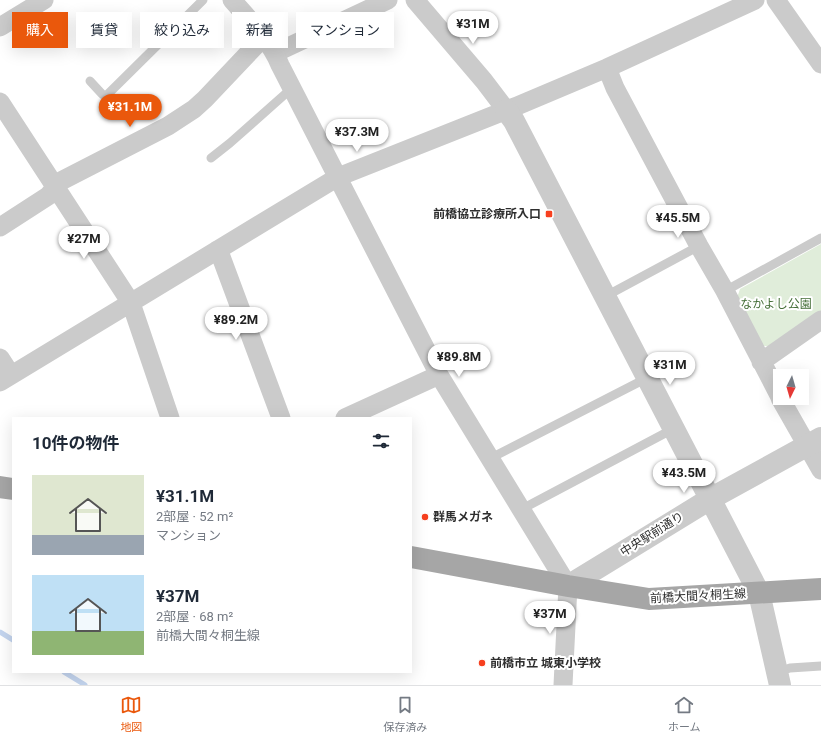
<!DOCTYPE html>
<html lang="ja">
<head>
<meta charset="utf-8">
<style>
	:root { --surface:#fff; --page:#f2f2f3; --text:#1f2937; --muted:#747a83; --line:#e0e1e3; --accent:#ea580c }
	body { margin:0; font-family:Roboto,"Noto Sans JP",sans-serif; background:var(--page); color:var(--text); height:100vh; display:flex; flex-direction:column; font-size:15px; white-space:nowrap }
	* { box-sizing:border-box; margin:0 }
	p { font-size:13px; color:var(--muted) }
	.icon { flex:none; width:22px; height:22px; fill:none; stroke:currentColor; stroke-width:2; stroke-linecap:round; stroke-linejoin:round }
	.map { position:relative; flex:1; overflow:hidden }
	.details { position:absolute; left:12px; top:417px; width:400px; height:256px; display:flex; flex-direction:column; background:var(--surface); border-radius:0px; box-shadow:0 4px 16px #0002 }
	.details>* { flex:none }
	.top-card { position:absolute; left:12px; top:12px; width:400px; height:36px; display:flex; gap:8px }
	.needle { width:26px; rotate:185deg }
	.fabs { position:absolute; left:773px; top:369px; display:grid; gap:8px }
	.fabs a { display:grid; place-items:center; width:36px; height:36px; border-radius:0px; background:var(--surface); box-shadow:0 4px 16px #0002; font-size:20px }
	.price { position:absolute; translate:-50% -34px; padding:0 9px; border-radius:14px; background:#fff; color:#222; font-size:13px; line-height:26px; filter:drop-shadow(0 1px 2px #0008) }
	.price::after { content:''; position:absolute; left:50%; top:24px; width:12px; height:9px; margin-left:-6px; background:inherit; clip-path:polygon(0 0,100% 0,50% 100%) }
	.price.on { background:var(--accent); color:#fff }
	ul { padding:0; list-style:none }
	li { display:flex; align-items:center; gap:12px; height:100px; padding:0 20px }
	li span { display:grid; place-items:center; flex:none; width:112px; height:80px; border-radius:0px; color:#555 }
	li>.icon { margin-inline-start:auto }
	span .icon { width:48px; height:48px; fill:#fffc; stroke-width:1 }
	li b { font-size:17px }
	h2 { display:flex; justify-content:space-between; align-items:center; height:48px; padding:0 20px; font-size:17px }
	.pill { padding:0 14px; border-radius:0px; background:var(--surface); box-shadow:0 4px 16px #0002; font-size:14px; line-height:36px }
	.pill.on { background:var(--accent); color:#fff }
	.menu { display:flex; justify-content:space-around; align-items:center; height:56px; border-top:1px solid var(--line); background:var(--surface); font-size:11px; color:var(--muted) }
	.menu a { display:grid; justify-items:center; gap:2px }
	.menu .on { color:var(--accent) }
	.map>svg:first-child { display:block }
	.green { fill:#e0edda }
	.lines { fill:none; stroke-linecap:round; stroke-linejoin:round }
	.stream { stroke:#c4d5ef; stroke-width:5 }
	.service { stroke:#cbcbcb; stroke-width:9 }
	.minor { stroke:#cbcbcb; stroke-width:19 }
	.tertiary { stroke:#cbcbcb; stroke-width:22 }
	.primary { stroke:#a6a6a6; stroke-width:22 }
	.poi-dot { fill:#f7401f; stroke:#fff; stroke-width:1.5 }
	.labels { text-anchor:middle; stroke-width:4; stroke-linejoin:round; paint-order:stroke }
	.poi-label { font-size:12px; font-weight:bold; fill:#2e2e2e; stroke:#fff; text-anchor:start }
	.park-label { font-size:12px; fill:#446e37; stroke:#fff }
	.street-label { font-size:12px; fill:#2e2e2e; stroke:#fff }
</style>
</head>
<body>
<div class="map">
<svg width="821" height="685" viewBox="0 0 821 685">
	<rect width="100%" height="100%" fill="#fff"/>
	<path class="green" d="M821,244V311L772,346H762L737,298L740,289Z"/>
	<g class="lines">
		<path class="stream" d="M0,632L13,640
			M64,672L85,685"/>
		<path class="service" d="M90,81L102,94L105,96L108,94L203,0
			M211,158L230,143L292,88
			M725,291L821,238
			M606,296L699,246
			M489,459L647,378
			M522,509L673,429
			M777,672L790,668L821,666"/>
		<path class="minor" d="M232,0C249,19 271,42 280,65L439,375L568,586L563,685
			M415,0L484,81L506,110
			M776,0L821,64
			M0,27L44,0
			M275,53L388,0
			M607,68L615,88L699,246L725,291L780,397
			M0,102L131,303L170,418
			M0,227L48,196L61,181L168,126L194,109L205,99L259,42L264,39
			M217,250L220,254L281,418
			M0,358L11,375
			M761,362L821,320
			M0,382L338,177L517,106L607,68L755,0
			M780,398L821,470
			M345,418L439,375"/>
		<path class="tertiary" d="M506,110L514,121L759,593L780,685
			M568,586L710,499L821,438"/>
		<path class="primary" d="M0,487L13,489
			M411,557L568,586L649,599L821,589"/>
	</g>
	<g class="poi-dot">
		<rect x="545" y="210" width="8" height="8" rx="2"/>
		<circle cx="425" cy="517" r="4"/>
		<circle cx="482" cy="663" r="4"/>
	</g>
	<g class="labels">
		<g class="poi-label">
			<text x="541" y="218" text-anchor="end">前橋協立診療所入口</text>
			<text x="433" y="521">群馬メガネ</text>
			<text x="490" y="667">前橋市立 城東小学校</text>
		</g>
		<g class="park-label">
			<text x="776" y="308">なかよし公園</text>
		</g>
		<g class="street-label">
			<text transform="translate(652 534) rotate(-32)" y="4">中央駅前通り</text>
			<text transform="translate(698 596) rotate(-3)" y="4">前橋大間々桐生線</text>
		</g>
	</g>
</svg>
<div class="fabs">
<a><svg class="needle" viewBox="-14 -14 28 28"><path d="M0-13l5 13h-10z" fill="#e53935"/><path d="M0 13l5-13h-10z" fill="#747a83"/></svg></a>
</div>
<b class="price" style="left:473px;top:45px">¥31M</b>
<b class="price on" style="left:130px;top:128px">¥31.1M</b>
<b class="price" style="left:357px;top:153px">¥37.3M</b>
<b class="price" style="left:678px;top:239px">¥45.5M</b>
<b class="price" style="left:84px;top:260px">¥27M</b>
<b class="price" style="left:236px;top:341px">¥89.2M</b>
<b class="price" style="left:459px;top:378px">¥89.8M</b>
<b class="price" style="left:670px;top:386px">¥31M</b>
<b class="price" style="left:684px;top:494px">¥43.5M</b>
<b class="price" style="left:550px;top:635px">¥37M</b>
<div class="top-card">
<a class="pill on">購入</a>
<a class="pill">賃貸</a>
<a class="pill">絞り込み</a>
<a class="pill">新着</a>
<a class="pill">マンション</a>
</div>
<section class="details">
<h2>10件の物件<svg class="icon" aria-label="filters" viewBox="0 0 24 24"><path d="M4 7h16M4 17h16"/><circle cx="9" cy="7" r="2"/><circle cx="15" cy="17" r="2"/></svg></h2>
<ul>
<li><span style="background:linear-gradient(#dfe7d0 75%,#9aa5b1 0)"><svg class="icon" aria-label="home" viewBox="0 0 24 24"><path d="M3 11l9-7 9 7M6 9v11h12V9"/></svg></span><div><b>¥31.1M</b><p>2部屋 · 52 m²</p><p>マンション</p></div></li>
<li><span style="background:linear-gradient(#bfe0f5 70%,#8fb573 0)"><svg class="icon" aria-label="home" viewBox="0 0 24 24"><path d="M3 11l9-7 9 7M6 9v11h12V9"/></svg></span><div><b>¥37M</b><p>2部屋 · 68 m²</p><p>前橋大間々桐生線</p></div></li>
</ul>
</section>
</div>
<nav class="menu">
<a class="on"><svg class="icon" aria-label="map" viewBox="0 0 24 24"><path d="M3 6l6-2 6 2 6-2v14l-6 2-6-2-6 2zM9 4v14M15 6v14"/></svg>地図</a>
<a><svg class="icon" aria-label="saved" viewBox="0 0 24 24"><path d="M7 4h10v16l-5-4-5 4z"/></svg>保存済み</a>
<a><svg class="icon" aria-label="home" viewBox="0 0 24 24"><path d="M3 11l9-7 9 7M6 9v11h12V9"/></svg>ホーム</a>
</nav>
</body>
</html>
